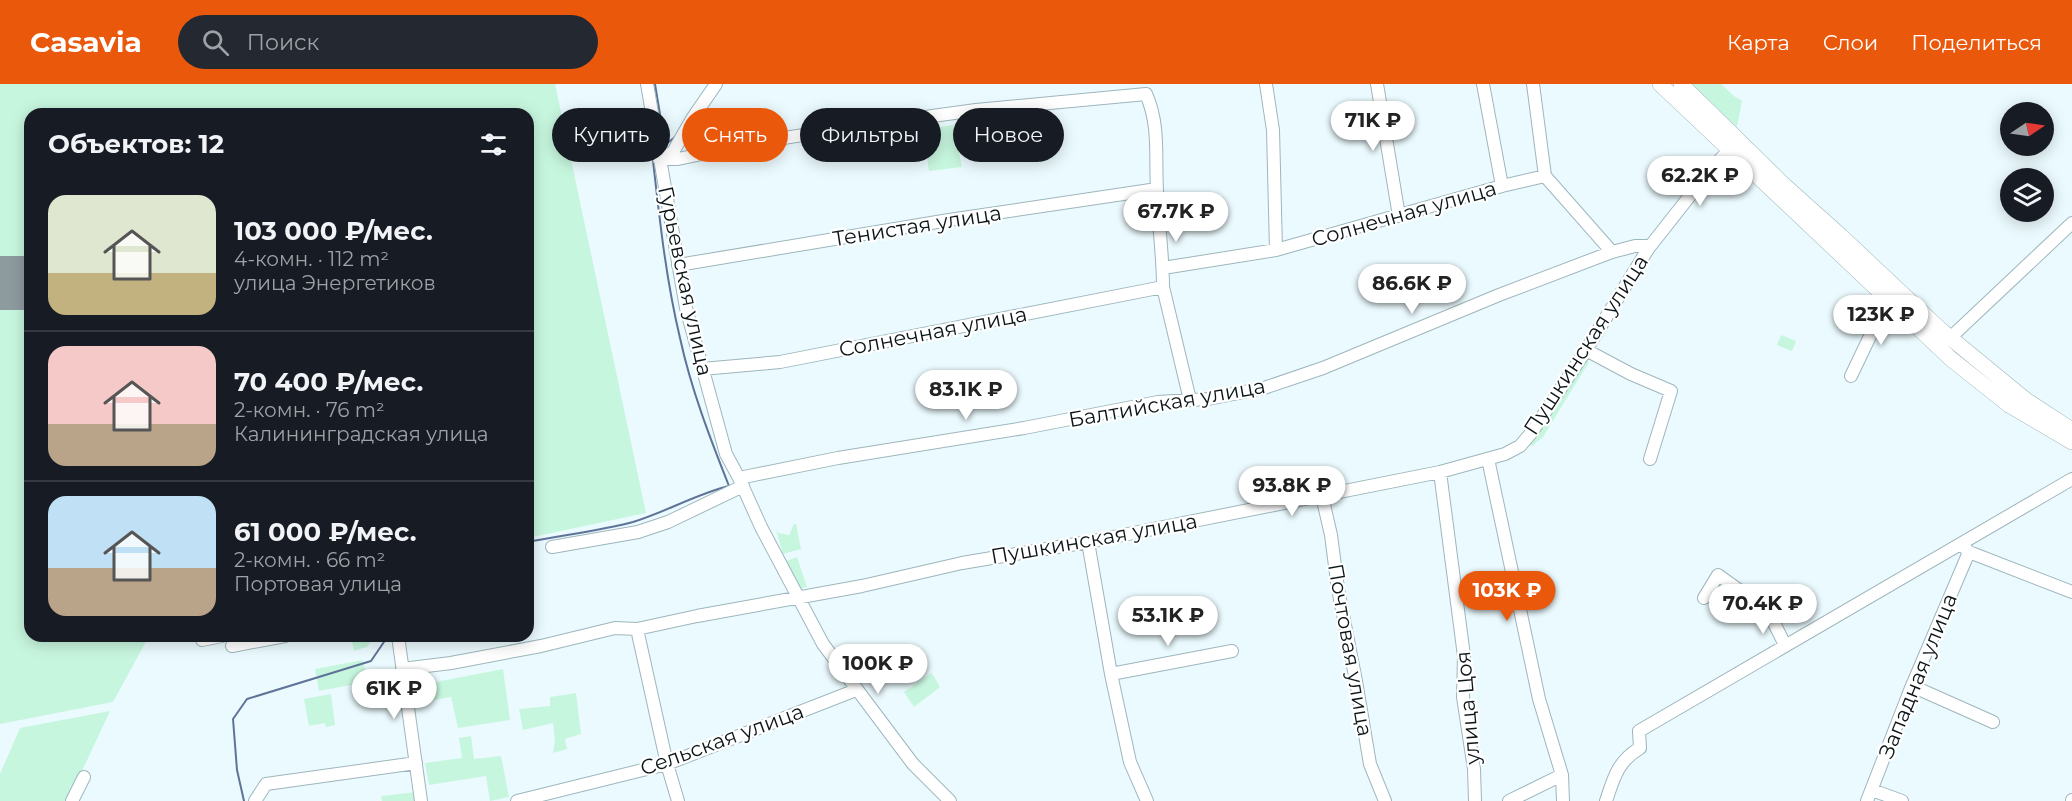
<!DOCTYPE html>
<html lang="ru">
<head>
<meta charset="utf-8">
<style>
	:root { --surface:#171b24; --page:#242831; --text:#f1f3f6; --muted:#9ea1a6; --line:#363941; --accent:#ea580c }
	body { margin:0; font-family:Montserrat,sans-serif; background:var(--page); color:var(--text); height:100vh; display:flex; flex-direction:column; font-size:22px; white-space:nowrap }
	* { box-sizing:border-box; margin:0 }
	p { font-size:20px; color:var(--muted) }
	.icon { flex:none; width:33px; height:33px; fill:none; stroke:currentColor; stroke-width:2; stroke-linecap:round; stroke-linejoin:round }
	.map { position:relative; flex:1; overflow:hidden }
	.sheet { position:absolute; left:24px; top:24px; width:510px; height:534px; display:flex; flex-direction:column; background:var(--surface); border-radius:18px; box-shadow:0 3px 15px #0003 }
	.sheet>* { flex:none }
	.banner { position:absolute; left:552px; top:24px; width:570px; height:54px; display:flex; gap:12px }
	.needle { width:39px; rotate:77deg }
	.tools { position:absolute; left:2000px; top:18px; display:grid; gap:12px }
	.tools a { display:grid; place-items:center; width:54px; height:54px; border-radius:50%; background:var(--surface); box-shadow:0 3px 15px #0003; font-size:30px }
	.price { position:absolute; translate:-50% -51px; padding:0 14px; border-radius:21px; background:#fff; color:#222; font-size:20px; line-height:39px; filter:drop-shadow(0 2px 3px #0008) }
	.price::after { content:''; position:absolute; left:50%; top:36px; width:18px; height:14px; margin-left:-9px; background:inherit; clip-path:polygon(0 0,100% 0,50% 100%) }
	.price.active { background:var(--accent); color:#fff }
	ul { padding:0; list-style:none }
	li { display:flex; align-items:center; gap:18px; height:150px; padding:0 24px }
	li+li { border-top:2px solid var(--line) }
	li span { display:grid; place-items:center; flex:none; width:168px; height:120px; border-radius:18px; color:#555 }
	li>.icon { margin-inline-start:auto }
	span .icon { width:72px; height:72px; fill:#fffc; stroke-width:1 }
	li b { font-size:26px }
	h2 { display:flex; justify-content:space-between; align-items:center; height:72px; padding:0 24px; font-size:26px }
	.pill { padding:0 21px; border-radius:27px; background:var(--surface); box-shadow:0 3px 15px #0003; font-size:21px; line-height:54px }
	.pill.active { background:var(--accent); color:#fff }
	header { display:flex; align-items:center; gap:36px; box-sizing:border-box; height:84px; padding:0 30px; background:var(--accent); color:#fff }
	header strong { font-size:28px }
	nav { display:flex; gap:33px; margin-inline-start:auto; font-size:21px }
	.search { width:420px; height:54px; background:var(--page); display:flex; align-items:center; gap:15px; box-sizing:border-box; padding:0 21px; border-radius:33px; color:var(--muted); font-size:22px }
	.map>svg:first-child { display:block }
	.green { fill:#c7f6de }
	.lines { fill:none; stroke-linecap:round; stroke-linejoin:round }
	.stream { stroke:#5f7398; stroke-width:2 }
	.runway { stroke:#8e9b9e; stroke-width:54 }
	.minor-casing { stroke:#9db6bc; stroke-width:14 }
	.major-casing { stroke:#9db6bc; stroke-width:16 }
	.minor { stroke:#fff; stroke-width:12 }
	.major { stroke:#fff; stroke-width:15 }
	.labels { text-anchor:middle; stroke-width:4.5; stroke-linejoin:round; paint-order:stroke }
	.street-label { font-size:21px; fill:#0c1517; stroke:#fff }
</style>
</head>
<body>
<header>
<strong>Casavia</strong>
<div class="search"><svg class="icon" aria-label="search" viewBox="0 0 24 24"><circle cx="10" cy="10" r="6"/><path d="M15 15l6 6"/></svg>Поиск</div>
<nav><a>Карта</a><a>Слои</a><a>Поделиться</a></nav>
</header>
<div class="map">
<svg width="2072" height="717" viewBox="0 0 2072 717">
	<rect width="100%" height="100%" fill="#ebfafe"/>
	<path class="green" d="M0,0H555L646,429L528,454V30H30V192H0Z
		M1692,0H1721L1734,12L1742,17L1737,43Z
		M953,41L962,83L929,87L923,46Z
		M0,206H30V552H149L113,618L0,640Z
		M1781,251L1796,257L1792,267L1777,261Z
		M1587,275L1589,278L1543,353L1532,362L1529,361V359Z
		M794,440H796L801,465L783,470L776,446L779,449L789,451Z
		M797,473L807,503L799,505L784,478Z
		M351,552H375L367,563L354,567Z
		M363,576L367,598L319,607L315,585Z
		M503,585L510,636L458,644L451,613L417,619L415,602Z
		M932,589L940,603L914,623L904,608Z
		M576,609L581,650L565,655L567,665L553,669L555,657L553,639L523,646L519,625L550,622V613Z
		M331,610L335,641L326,643L325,639L309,642L304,615Z
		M110,627L68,717H0V690L20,644Z
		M471,652L474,675L501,672L509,713L490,717L486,692L429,701L425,679L462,674L459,654Z
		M416,708L417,717H382L381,712Z"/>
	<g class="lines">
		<path class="stream" d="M655,0L665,61L675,53
			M528,458C563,451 599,447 633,438C666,428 696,410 729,402C710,354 691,305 680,254C664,187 658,119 650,50
			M244,717L237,686L233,635L247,615L371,577L388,552"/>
		<path class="runway" d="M0,199H30"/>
		<defs>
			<path id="minor" d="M647,0L686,224L726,370L739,394L838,374L1024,344L1158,318L1208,315L1264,304L1323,284L1499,211L1612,168L1635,162H1650
				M1266,0L1273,46L1276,166
				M1377,0L1399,132
				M1483,0L1502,102
				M1533,0L1545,92
				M659,75H678L759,58L860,42L976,26L1146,10C1160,41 1155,73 1157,106C1158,138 1163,170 1163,203L1190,316
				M660,75L673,68L692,35L716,0
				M678,181L949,136L1157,105
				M1163,184L1276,166L1502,102L1545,92L1612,168
				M1950,254L2072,139
				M1586,266L1631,290L1671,307L1650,375
				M702,285L780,278L1163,203
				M1851,292L1883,225L1891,217
				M1488,375L1539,615L1562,691L1563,717
				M1440,388L1464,572L1463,613L1474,685L1475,717
				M739,394L761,443L823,560L913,680L950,717
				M1322,412L1331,451L1338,505L1356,597L1370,680L1385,717
				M1088,458L1111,590L1130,678L1147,717
				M552,463L638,448L668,438L743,402
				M1965,464L1969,468L2072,508
				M1704,514L1718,491L1768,527L1785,561
				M637,545L667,680L678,717
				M398,552L421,717
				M202,556L222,552
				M232,562L285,552
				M402,585L451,579L541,562L615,544L637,545L697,532L862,502L962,479L1088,458L1440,388L1505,370L1520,362L1532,348L1586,266L1648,165L1711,85L1736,59
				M1111,590L1232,567
				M1912,602L1993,638
				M1872,706L1902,717
				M72,717L84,693
				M255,717L266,700L416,679
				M517,717L667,680L856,606
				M1509,717L1562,691
				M1606,717C1614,693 1618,677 1640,664L1639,647L2072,395
				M1867,717L1911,604L1969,468
				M2072,717V716"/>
			<path id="major" d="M1660,0L1951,275L2009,321L2072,358
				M1681,0L1784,101L1841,152L1942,247L2026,316L2072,346"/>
		</defs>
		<use href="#minor" class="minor-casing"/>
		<use href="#major" class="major-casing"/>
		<use href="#minor" class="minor"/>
		<use href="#major" class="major"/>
	</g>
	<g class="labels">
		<g class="street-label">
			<text transform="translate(1404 130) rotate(-16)" y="7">Солнечная улица</text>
			<text transform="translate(917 142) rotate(-9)" y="7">Тенистая улица</text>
			<text transform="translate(685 197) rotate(78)" y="7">Гурьевская улица</text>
			<text transform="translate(933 248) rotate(-11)" y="7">Солнечная улица</text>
			<text transform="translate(1586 261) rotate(-57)" y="7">Пушкинская улица</text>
			<text transform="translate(1167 319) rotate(-10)" y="7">Балтийская улица</text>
			<text transform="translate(1094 455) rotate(-10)" y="7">Пушкинская улица</text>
			<text transform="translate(1350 566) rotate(80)" y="7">Почтовая улица</text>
			<text transform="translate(1918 592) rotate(-68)" y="7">Западная улица</text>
			<text transform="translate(1468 624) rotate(-95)" y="7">улица Цоя</text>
			<text transform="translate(722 656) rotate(-20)" y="7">Сельская улица</text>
		</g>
	</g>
</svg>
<div class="tools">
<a><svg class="needle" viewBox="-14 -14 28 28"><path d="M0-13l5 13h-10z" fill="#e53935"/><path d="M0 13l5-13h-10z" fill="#9ea1a6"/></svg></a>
<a><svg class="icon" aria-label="layers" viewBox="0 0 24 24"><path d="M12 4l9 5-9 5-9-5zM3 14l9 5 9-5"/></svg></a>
</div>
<b class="price" style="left:1373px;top:68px">71K ₽</b>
<b class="price" style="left:1700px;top:123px">62.2K ₽</b>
<b class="price" style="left:1176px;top:159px">67.7K ₽</b>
<b class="price" style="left:1412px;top:231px">86.6K ₽</b>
<b class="price" style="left:1881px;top:262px">123K ₽</b>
<b class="price" style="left:966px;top:337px">83.1K ₽</b>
<b class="price" style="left:1292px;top:433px">93.8K ₽</b>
<b class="price active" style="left:1507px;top:538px">103K ₽</b>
<b class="price" style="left:1763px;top:551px">70.4K ₽</b>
<b class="price" style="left:1168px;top:563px">53.1K ₽</b>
<b class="price" style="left:878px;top:611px">100K ₽</b>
<b class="price" style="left:394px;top:636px">61K ₽</b>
<div class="banner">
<a class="pill">Купить</a>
<a class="pill active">Снять</a>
<a class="pill">Фильтры</a>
<a class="pill">Новое</a>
</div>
<section class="sheet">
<h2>Объектов: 12<svg class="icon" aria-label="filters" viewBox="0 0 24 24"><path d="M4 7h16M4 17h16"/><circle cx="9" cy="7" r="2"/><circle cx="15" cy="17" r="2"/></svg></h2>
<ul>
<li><span style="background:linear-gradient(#dfe7d0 65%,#c2b280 0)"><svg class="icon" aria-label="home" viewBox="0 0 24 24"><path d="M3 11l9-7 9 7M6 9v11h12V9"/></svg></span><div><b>103 000 ₽/мес.</b><p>4-комн. · 112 m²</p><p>улица Энергетиков</p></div></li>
<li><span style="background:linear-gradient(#f6c9c9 65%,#b9a48a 0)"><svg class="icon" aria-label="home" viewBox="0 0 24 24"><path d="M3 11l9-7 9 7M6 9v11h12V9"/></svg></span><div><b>70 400 ₽/мес.</b><p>2-комн. · 76 m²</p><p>Калининградская улица</p></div></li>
<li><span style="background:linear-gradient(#bfe0f5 60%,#b9a48a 0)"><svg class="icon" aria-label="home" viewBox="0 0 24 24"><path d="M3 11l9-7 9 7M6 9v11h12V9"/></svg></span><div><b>61 000 ₽/мес.</b><p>2-комн. · 66 m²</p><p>Портовая улица</p></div></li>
</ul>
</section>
</div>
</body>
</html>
